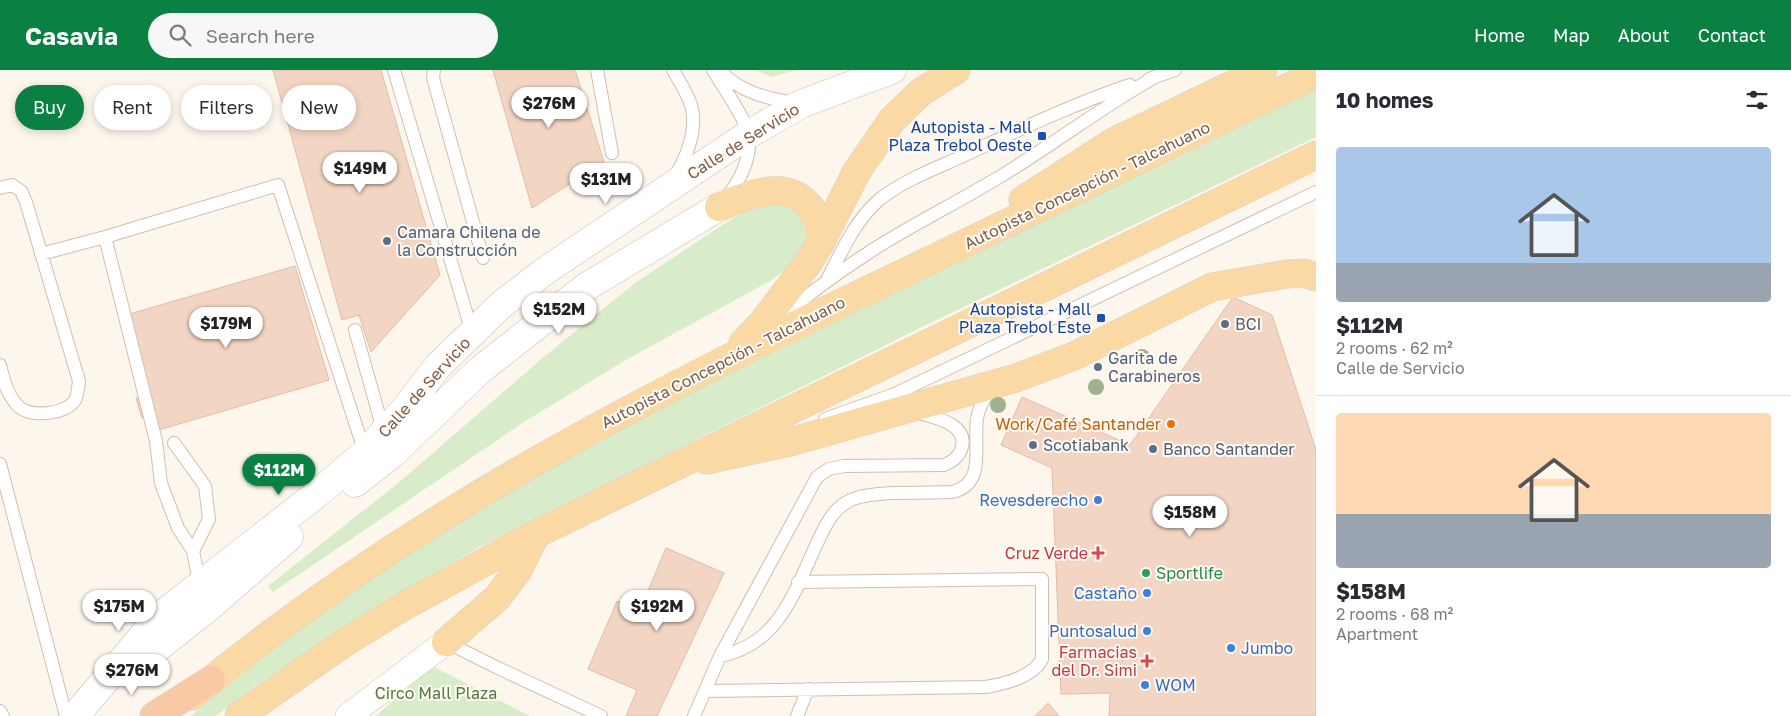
<!DOCTYPE html>
<html lang="en">
<head>
<meta charset="utf-8">
<style>
	:root { --surface:#fff; --page:#f7f7f7; --text:#2b2b33; --muted:#7c7c81; --line:#e1e1e2; --accent:#0b8043 }
	body { margin:0; font-family:"Golos Text",sans-serif; background:var(--page); color:var(--text); height:100vh; display:flex; flex-direction:column; font-size:19px; white-space:nowrap }
	* { box-sizing:border-box; margin:0 }
	p { font-size:16px; color:var(--muted) }
	.icon { flex:none; width:28px; height:28px; fill:none; stroke:currentColor; stroke-width:2; stroke-linecap:round; stroke-linejoin:round }
	.map { position:relative; flex:1; overflow:hidden }
	.panel { display:flex; flex-direction:column; background:var(--surface); width:475px }
	.panel>* { flex:none }
	.banner { position:absolute; left:15px; top:15px; width:475px; height:45px; display:flex; gap:10px }
	.price { position:absolute; translate:-50% -42px; padding:0 11px; border-radius:18px; background:#fff; color:#222; font-size:16px; line-height:32px; filter:drop-shadow(0 1px 2px #0008) }
	.price::after { content:''; position:absolute; left:50%; top:30px; width:15px; height:11px; margin-left:-8px; background:inherit; clip-path:polygon(0 0,100% 0,50% 100%) }
	.price.active { background:var(--accent); color:#fff }
	ul { padding:0; list-style:none }
	li { display:grid; align-content:center; gap:10px; height:265px; padding:0 20px }
	li+li { border-top:1px solid var(--line) }
	li span { display:grid; place-items:center; height:155px; border-radius:5px; color:#555 }
	li>.icon { margin-inline-start:auto }
	span .icon { width:90px; height:90px; fill:#fffc; stroke-width:1 }
	li b { font-size:21px }
	h2 { display:flex; justify-content:space-between; align-items:center; height:60px; padding:0 20px; font-size:21px }
	.pill { padding:0 18px; border-radius:22px; background:var(--surface); box-shadow:0 2px 8px #0003; font-size:18px; line-height:45px }
	.pill.active { background:var(--accent); color:#fff }
	header { display:flex; align-items:center; gap:30px; box-sizing:border-box; height:70px; padding:0 25px; background:var(--accent); color:#fff }
	header strong { font-size:24px }
	nav { display:flex; gap:28px; margin-inline-start:auto; font-size:18px }
	.search { width:350px; height:45px; background:var(--page); display:flex; align-items:center; gap:12px; box-sizing:border-box; padding:0 18px; border-radius:28px; color:var(--muted); font-size:19px }
	main { display:flex; flex:1; min-height:0 }
	.map>svg:first-child { display:block }
	.green { fill:#d8ecc9 }
	.building { fill:#f3d5c3; stroke:#e6bba3 }
	.lines { fill:none; stroke-linecap:round; stroke-linejoin:round }
	.service-casing { stroke:#d1beb0; stroke-width:14 }
	.minor-casing { stroke:#d1beb0; stroke-width:26 }
	.tertiary-casing { stroke:#d1beb0; stroke-width:29 }
	.primary-casing { stroke:#dad1cd; stroke-width:29 }
	.trunk-casing { stroke:#dad1cd; stroke-width:29 }
	.service { stroke:#fff; stroke-width:12 }
	.minor { stroke:#fff; stroke-width:25 }
	.tertiary { stroke:#fff; stroke-width:28 }
	.primary { stroke:#fbd9a5; stroke-width:28 }
	.trunk { stroke:#f9c8a4; stroke-width:28 }
	.tree { fill:#a0b28e }
	.transit-dot { fill:#1a4fb4; stroke:#fffaf3; stroke-width:2 }
	.service-dot { fill:#5c6f8a; stroke:#fffaf3; stroke-width:2 }
	.food-dot { fill:#e8710a; stroke:#fffaf3; stroke-width:2 }
	.shop-dot { fill:#3f7fe0; stroke:#fffaf3; stroke-width:2 }
	.health-dot { fill:#e0444e; stroke:#fffaf3; stroke-width:2 }
	.leisure-dot { fill:#2e9e5b; stroke:#fffaf3; stroke-width:2 }
	.labels { text-anchor:middle; stroke-width:4; stroke-linejoin:round; paint-order:stroke }
	.transit-label { font-size:16px; fill:#164399; stroke:#fffaf3; text-anchor:end }
	.street-label { font-size:16px; fill:#7a5c4d; stroke:#fffaf3 }
	.service-label { font-size:16px; fill:#4e5e75; stroke:#fffaf3; text-anchor:start }
	.food-label { font-size:16px; fill:#c56008; stroke:#fffaf3; text-anchor:end }
	.shop-label { font-size:16px; fill:#366cbe; stroke:#fffaf3; text-anchor:end }
	.health-label { font-size:16px; fill:#be3a42; stroke:#fffaf3; text-anchor:end }
	.leisure-label { font-size:16px; fill:#27864d; stroke:#fffaf3; text-anchor:start }
	.park-label { font-size:16px; fill:#537a41; stroke:#fffaf3 }
</style>
</head>
<body>
<header>
<strong>Casavia</strong>
<div class="search"><svg class="icon" aria-label="search" viewBox="0 0 24 24"><circle cx="10" cy="10" r="6"/><path d="M15 15l6 6"/></svg>Search here</div>
<nav><a>Home</a><a>Map</a><a>About</a><a>Contact</a></nav>
</header>
<main>
<div class="map">
<svg width="1316" height="646" viewBox="0 0 1316 646">
	<rect width="100%" height="100%" fill="#fdf6ec"/>
	<path class="green" d="M755,0H796L772,7Z
		M1316,17V67L922,257L476,479L366,544L254,617L216,646H191C281,571 375,501 475,440C613,356 761,286 907,215C1043,149 1180,83 1316,17Z
		M777,131L795,140L802,149L807,170L790,197L770,211L624,291L524,352L273,522L268,516L397,414L545,286L635,213L748,138Z
		M432,596L530,646H376Z"/>
	<path class="building" d="M273,0H381L440,205L371,282L359,245L342,250Z
		M493,0H575L604,92L532,138Z
		M295,196L329,310L155,361L150,345L142,348L136,328L149,324L126,245Z
		M1233,227L1272,245L1316,380V646H1109L1110,623L1061,624L1052,398L1001,375L1022,327L1130,375Z
		M666,478L724,503L657,646H626L637,620L588,599L617,531L640,540Z
		M1048,633L1059,646H1035Z"/>
	<g class="lines">
		<defs>
			<path id="service" d="M394,0L472,262
				M434,0L433,8L483,188
				M597,0L612,83
				M673,0C679,11 687,23 691,35C698,58 687,88 674,107
				M713,0C721,14 748,52 749,66C751,88 740,110 727,127
				M720,0C738,22 769,29 796,33
				M1149,9L1175,0
				M0,118L12,115L21,121L26,132L79,311C78,316 78,325 75,330C67,344 32,348 19,337C7,325 4,311 0,295
				M41,184L105,167
				M828,208C842,181 856,149 880,129C904,110 937,98 965,85C1019,60 1073,34 1130,15
				M777,250C805,227 834,205 865,185C907,157 953,135 996,109C1050,77 1100,38 1155,7
				M355,260L384,363
				M825,349L895,324L1316,122
				M174,373L205,416L209,449L193,481
				M0,394L66,646
				M200,516L193,481L178,458L161,413L156,371L105,167L278,115L365,383
				M446,572L498,598L601,646
				M720,586C781,574 795,519 819,469C827,452 836,434 856,428C878,421 927,423 952,422C987,414 973,376 977,349C978,338 985,327 992,318
				M705,621L986,617C1004,614 1033,607 1042,589V509L798,512
				M0,641L3,646
				M694,646L720,586L817,407L829,399L844,396L944,395C952,392 958,388 961,380C971,354 933,347 916,342
				M797,646L808,619"/>
			<path id="minor" d="M348,646L446,572"/>
			<path id="tertiary" d="M355,413L392,384L480,300L586,217L719,137
				M128,601L209,537L289,467
				M75,646L159,547L318,423L365,383L405,339L438,296L501,235L545,201L749,64L801,34L892,0"/>
			<path id="primary" d="M1023,130L1115,71L1263,0
				M719,137C736,130 754,122 771,121C802,118 822,144 821,172
				M743,273L763,252L808,193L821,172L857,101L892,50L921,22L956,0
				M706,390L790,372L1016,308L1074,286L1212,217L1287,204L1304,203L1316,207
				M446,572L497,528L518,500L536,464
				M192,626C412,443 658,320 914,198C1048,134 1182,68 1316,4
				M239,646L344,573L406,535L536,464L1316,85"/>
			<path id="trunk" d="M154,646L211,610"/>
		</defs>
		<use href="#service" class="service-casing"/>
		<use href="#minor" class="minor-casing"/>
		<use href="#tertiary" class="tertiary-casing"/>
		<use href="#primary" class="primary-casing"/>
		<use href="#trunk" class="trunk-casing"/>
		<use href="#service" class="service"/>
		<use href="#minor" class="minor"/>
		<use href="#tertiary" class="tertiary"/>
		<use href="#primary" class="primary"/>
		<use href="#trunk" class="trunk"/>
	</g>
	<g class="tree">
		<circle cx="1142" cy="287" r="8"/>
		<circle cx="1096" cy="317" r="8"/>
		<circle cx="998" cy="335" r="8"/>
	</g>
	<g class="transit-dot">
		<rect x="1037" y="61" width="10" height="10" rx="2.5"/>
		<rect x="1096" y="243" width="10" height="10" rx="2.5"/>
	</g>
	<g class="service-dot">
		<circle cx="387" cy="171" r="5"/>
		<circle cx="1225" cy="254" r="5"/>
		<circle cx="1098" cy="297" r="5"/>
		<circle cx="1033" cy="375" r="5"/>
		<circle cx="1153" cy="379" r="5"/>
	</g>
	<circle class="food-dot" cx="1171" cy="354" r="5"/>
	<g class="shop-dot">
		<circle cx="1098" cy="430" r="5"/>
		<circle cx="1147" cy="523" r="5"/>
		<circle cx="1147" cy="561" r="5"/>
		<circle cx="1231" cy="578" r="5"/>
		<circle cx="1145" cy="615" r="5"/>
	</g>
	<g class="health-dot">
		<path d="M1095.5 475.5h5v5h5v5h-5v5h-5v-5h-5v-5h5z"/>
		<path d="M1144.5 583.5h5v5h5v5h-5v5h-5v-5h-5v-5h5z"/>
	</g>
	<circle class="leisure-dot" cx="1146" cy="503" r="5"/>
	<g class="labels">
		<g class="transit-label">
			<text x="1032" y="63">Autopista - Mall<tspan x="1032" dy="18">Plaza Trebol Oeste</tspan></text>
			<text x="1091" y="245">Autopista - Mall<tspan x="1091" dy="18">Plaza Trebol Este</tspan></text>
		</g>
		<g class="street-label">
			<text transform="translate(743 71) rotate(-32)" y="6">Calle de Servicio</text>
			<text transform="translate(1087 115) rotate(-26)" y="6">Autopista Concepción - Talcahuano</text>
			<text transform="translate(723 292) rotate(-27)" y="6">Autopista Concepción - Talcahuano</text>
			<text transform="translate(424 317) rotate(-48)" y="6">Calle de Servicio</text>
		</g>
		<g class="service-label">
			<text x="397" y="168">Camara Chilena de<tspan x="397" dy="18">la Construcción</tspan></text>
			<text x="1235" y="260">BCI</text>
			<text x="1108" y="294">Garita de<tspan x="1108" dy="18">Carabineros</tspan></text>
			<text x="1043" y="381">Scotiabank</text>
			<text x="1163" y="385">Banco Santander</text>
		</g>
		<g class="food-label">
			<text x="1161" y="360">Work/Café Santander</text>
		</g>
		<g class="shop-label">
			<text x="1088" y="436">Revesderecho</text>
			<text x="1137" y="529">Castaño</text>
			<text x="1137" y="567">Puntosalud</text>
			<text x="1241" y="584" text-anchor="start">Jumbo</text>
			<text x="1155" y="621" text-anchor="start">WOM</text>
		</g>
		<g class="health-label">
			<text x="1088" y="489">Cruz Verde</text>
			<text x="1137" y="588">Farmacias<tspan x="1137" dy="18">del Dr. Simi</tspan></text>
		</g>
		<g class="leisure-label">
			<text x="1156" y="509">Sportlife</text>
		</g>
		<g class="park-label">
			<text x="436" y="629">Circo Mall Plaza</text>
		</g>
	</g>
</svg>
<b class="price" style="left:549px;top:59px">$276M</b>
<b class="price" style="left:360px;top:124px">$149M</b>
<b class="price" style="left:606px;top:135px">$131M</b>
<b class="price" style="left:559px;top:265px">$152M</b>
<b class="price" style="left:226px;top:279px">$179M</b>
<b class="price active" style="left:279px;top:426px">$112M</b>
<b class="price" style="left:1190px;top:468px">$158M</b>
<b class="price" style="left:119px;top:562px">$175M</b>
<b class="price" style="left:657px;top:562px">$192M</b>
<b class="price" style="left:132px;top:626px">$276M</b>
<div class="banner">
<a class="pill active">Buy</a>
<a class="pill">Rent</a>
<a class="pill">Filters</a>
<a class="pill">New</a>
</div>
</div>
<section class="panel">
<h2>10 homes<svg class="icon" aria-label="filters" viewBox="0 0 24 24"><path d="M4 7h16M4 17h16"/><circle cx="9" cy="7" r="2"/><circle cx="15" cy="17" r="2"/></svg></h2>
<ul>
<li><span style="background:linear-gradient(#a9c7e8 75%,#9aa5b1 0)"><svg class="icon" aria-label="home" viewBox="0 0 24 24"><path d="M3 11l9-7 9 7M6 9v11h12V9"/></svg></span><div><b>$112M</b><p>2 rooms · 62 m²</p><p>Calle de Servicio</p></div></li>
<li><span style="background:linear-gradient(#ffd9b3 65%,#9aa5b1 0)"><svg class="icon" aria-label="home" viewBox="0 0 24 24"><path d="M3 11l9-7 9 7M6 9v11h12V9"/></svg></span><div><b>$158M</b><p>2 rooms · 68 m²</p><p>Apartment</p></div></li>
</ul>
</section>
</main>
</body>
</html>
